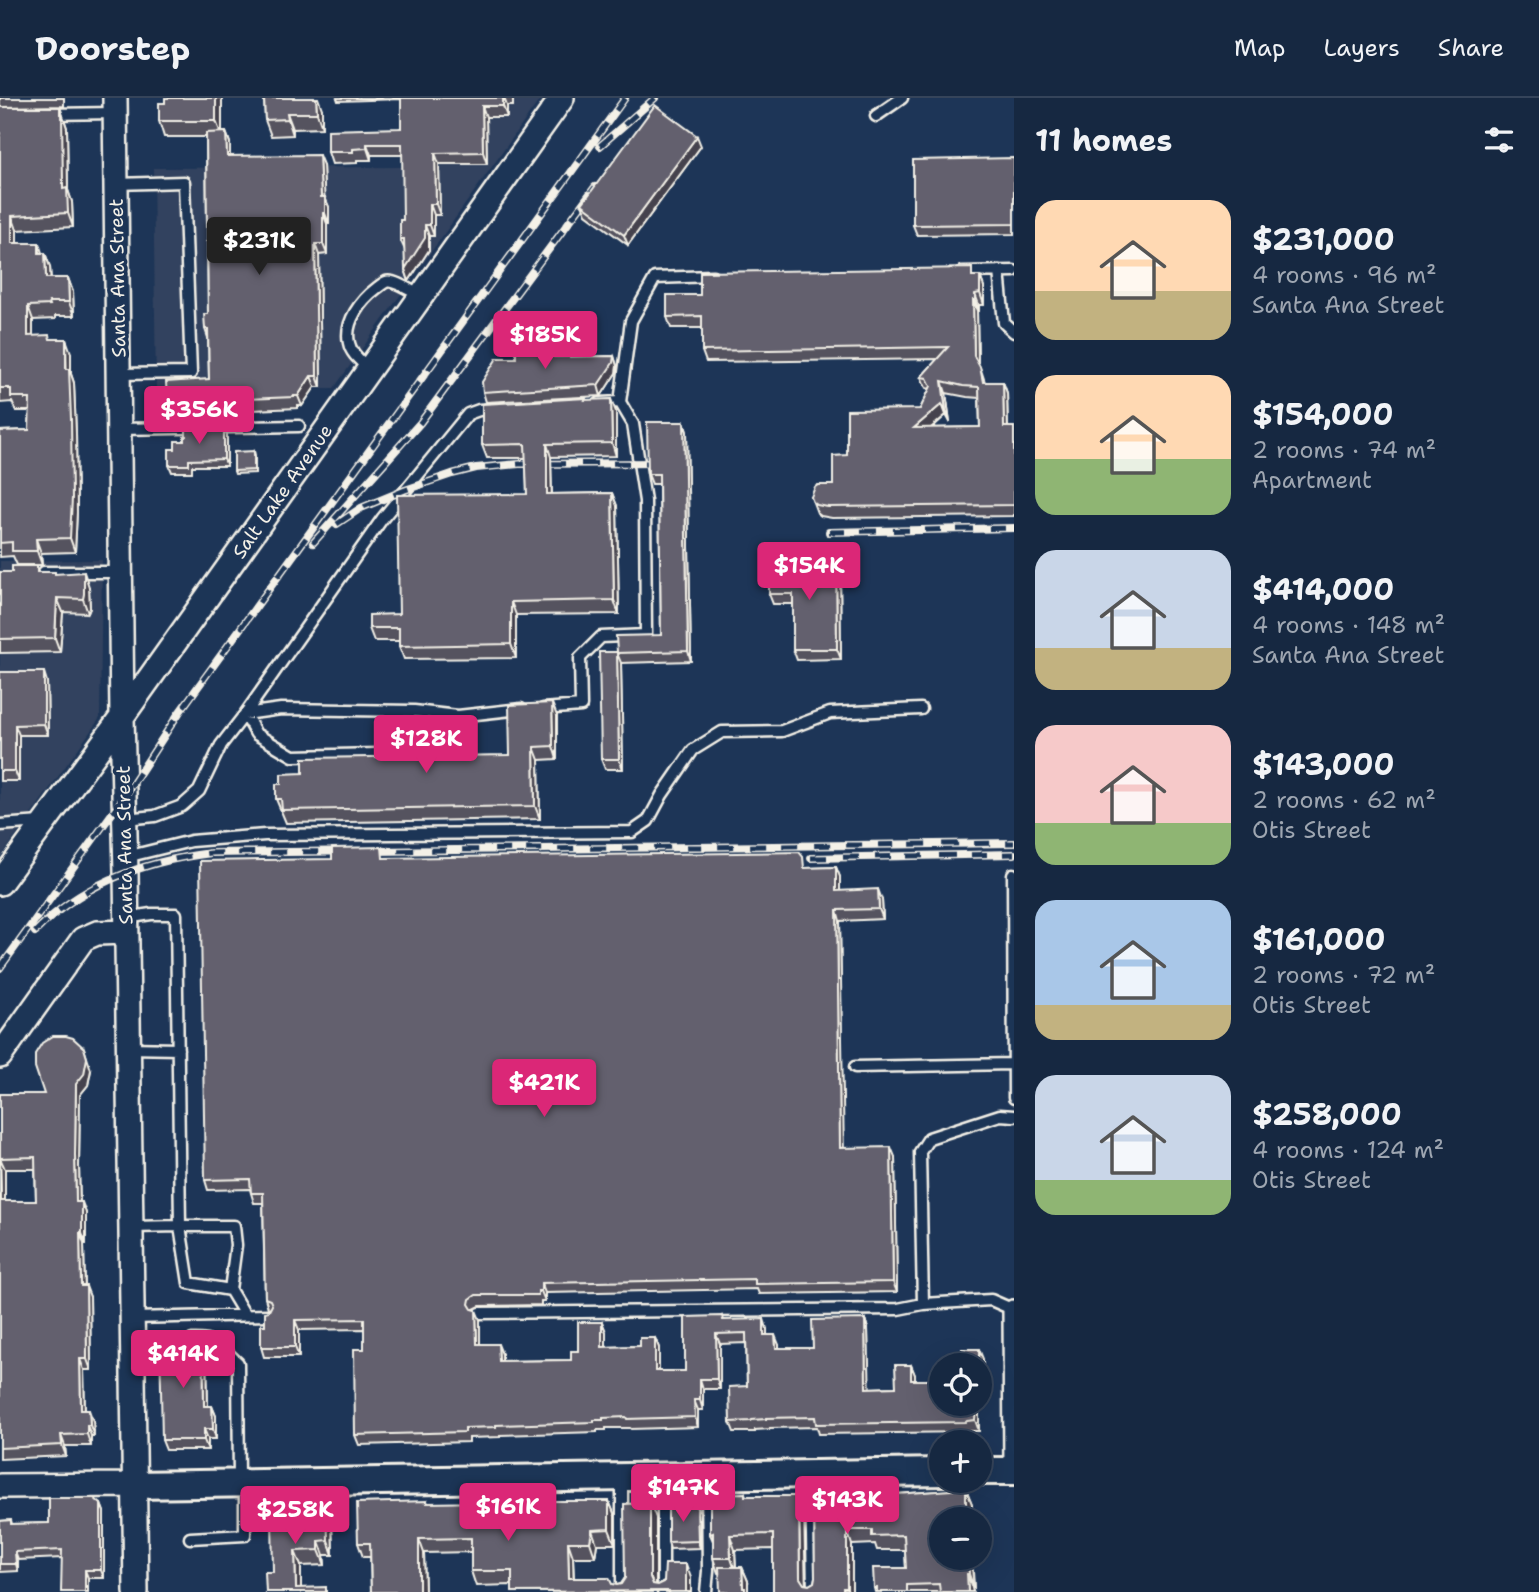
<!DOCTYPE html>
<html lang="en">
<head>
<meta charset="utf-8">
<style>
	:root { --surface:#162841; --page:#1f3048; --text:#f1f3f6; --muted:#9ea6b1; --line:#35445a; --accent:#db2777 }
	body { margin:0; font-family:"Shantell Sans",sans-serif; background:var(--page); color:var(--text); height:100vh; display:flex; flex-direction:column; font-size:26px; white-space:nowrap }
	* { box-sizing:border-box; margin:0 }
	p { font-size:23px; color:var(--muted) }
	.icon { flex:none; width:38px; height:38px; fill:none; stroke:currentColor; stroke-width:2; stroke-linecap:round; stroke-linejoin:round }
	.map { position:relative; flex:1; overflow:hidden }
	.panel { display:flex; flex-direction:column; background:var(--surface); width:525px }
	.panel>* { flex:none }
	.fabs { position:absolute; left:929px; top:1255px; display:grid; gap:14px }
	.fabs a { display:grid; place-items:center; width:63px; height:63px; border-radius:50%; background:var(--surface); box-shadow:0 7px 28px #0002,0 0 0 2px var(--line); font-size:35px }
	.price { position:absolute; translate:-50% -60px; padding:0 16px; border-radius:7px; background:var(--accent); color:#fff; font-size:23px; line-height:46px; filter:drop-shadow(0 2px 4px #0008) }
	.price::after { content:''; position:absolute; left:50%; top:42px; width:21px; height:16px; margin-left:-10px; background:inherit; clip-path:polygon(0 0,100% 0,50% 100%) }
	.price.active { background:#222; color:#fff }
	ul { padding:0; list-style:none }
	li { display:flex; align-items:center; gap:21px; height:175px; padding:0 21px }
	li span { display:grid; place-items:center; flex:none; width:196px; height:140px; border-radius:21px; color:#555 }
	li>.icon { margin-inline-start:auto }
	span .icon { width:84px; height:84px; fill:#fffc; stroke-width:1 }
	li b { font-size:30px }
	h2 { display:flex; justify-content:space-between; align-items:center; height:84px; padding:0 21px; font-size:30px }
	header { display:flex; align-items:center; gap:42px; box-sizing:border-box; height:98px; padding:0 35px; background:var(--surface); border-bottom:2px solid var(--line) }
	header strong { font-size:33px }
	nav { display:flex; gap:38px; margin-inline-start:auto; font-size:24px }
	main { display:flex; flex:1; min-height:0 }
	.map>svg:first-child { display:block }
	.built { fill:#32425e }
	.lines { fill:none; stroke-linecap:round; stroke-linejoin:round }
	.service-casing { stroke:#f4f1e8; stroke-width:15 }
	.minor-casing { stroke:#f4f1e8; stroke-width:24 }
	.tertiary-casing { stroke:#f4f1e8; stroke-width:28 }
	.secondary-casing { stroke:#f4f1e8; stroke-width:32 }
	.service { stroke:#1d3557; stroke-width:10 }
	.minor { stroke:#1d3557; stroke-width:19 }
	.tertiary { stroke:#1d3557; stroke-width:23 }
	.secondary { stroke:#1d3557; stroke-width:26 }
	.rail-casing { stroke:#f4f1e8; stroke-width:8 }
	.rail { stroke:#1d3557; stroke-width:5; stroke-dasharray:16; stroke-linecap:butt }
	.wall { fill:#55535f; stroke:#f4f1e8; stroke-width:2; fill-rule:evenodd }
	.shaded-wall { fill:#45434d; stroke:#f4f1e8; stroke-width:2 }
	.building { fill:#63606e; stroke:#f4f1e8; stroke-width:2; fill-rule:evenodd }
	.labels { text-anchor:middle; stroke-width:7; stroke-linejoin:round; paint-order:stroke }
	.street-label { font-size:19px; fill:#f4f1e8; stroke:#1d3557 }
</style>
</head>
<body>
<header>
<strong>Doorstep</strong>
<nav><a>Map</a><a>Layers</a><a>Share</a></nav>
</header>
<main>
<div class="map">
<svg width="1014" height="1494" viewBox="0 0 1014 1494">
	<rect width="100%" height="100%" fill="#1d3557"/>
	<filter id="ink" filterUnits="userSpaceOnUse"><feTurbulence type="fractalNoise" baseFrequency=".0143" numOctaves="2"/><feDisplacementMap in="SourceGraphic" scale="14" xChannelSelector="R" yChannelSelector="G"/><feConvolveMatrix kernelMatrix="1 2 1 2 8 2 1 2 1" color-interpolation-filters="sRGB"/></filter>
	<g filter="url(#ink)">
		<path class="built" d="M405,0H541L334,290L156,292L153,70L406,69Z
			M102,462L100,620L0,760V463Z"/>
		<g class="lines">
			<defs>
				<path id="service" d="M50,16L115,15
					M876,18L902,0
					M116,86L184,84L191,275L118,276
					M999,173L1004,225L1014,234
					M962,174L1014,173
					M368,270C361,263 351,256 349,245C344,224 361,202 377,190C380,188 383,185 386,184C393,181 413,194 421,198
					M600,305L620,304L631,223L655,180L713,178
					M119,331L299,328
					M44,474H120
					M281,611L414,613L458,618L460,654L293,658L256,636L245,616Z
					M543,611L581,608L580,560L601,539L646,537L645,403L633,326L620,304
					M458,618L521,611
					M125,721L155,718L182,708L199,693L221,647L245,616L382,421L468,316L479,312L494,311
					M0,727L41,724
					M126,759L191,743L265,737L632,734L648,723L662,697L693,652L722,634L782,633L830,615L921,611
					M1013,776L1014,1000
					M126,820L151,816H176L180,1128H234L236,1147L230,1192L245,1217
					M128,950L178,951
					M855,969L1013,966
					M131,1129L180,1128L189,1185L230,1192
					M923,1206L920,1054L929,1040L1000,1017L1014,1018
					M480,1215L898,1211L923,1206L991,1202L1014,1212
					M132,1220L268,1217
					M192,1242C218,1241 220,1248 238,1265L239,1384
					M132,1245L173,1243
					M663,1379V1494
					M811,1379L813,1494
					M190,1440L245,1437V1388
					M622,1494V1379
					M706,1494L708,1473L707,1379"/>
				<path id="minor" d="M1013,1212L1014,1373"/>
				<path id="tertiary" d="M115,0L122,619L126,774L136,1494
					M0,785L122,619L562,0
					M0,958L83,841L97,835L126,834
					M0,1388L133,1387"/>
				<path id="secondary" d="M980,1373H1014
					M133,1387L942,1374"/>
			</defs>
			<use href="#service" class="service-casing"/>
			<use href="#minor" class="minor-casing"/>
			<use href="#tertiary" class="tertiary-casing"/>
			<use href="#secondary" class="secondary-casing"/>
			<use href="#service" class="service"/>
			<use href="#minor" class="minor"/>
			<use href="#tertiary" class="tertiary"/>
			<use href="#secondary" class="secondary"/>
			<defs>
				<path id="rail" d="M600,48L655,0
					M337,426L361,410L405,392L452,376L476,370L519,366L661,365
					M829,434L1014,430
					M313,445L420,325L595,89
					M811,760L1014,756
					M35,834C82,785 145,763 211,755L1014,745
					M0,870L124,699L179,615L625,0"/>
			</defs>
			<use href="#rail" class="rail-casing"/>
			<use href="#rail" class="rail"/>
		</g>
		<path class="wall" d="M0,0H64V8L0,9Z
			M165,0H222V34H226L230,45V58L323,67L324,99L329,109V126H327V156L319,157L321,289H315L302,308H298V310L226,313V322H188L185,314L177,315L176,312H171L167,302L209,281L208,240L205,231L208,216L206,39H164L159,23L165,5Z
			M264,0L322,11V30L293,31V37L271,38L265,22Z
			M337,0H513V8H507V19H486L487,66H439L440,117H434V138H429V152L409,183L405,171V152L400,141L403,122V57H371V62H357V65L332,66L328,54L401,30V1L338,3Z
			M0,9H60L67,30L68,92L72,104L73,129L17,132V145H39L42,155H45L50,169L51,180H68L73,194L74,218H55V221L33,222V238L51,241L71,255V276L74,285L76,335L77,414L75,454L41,455L42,467H17L13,458L0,459V333L29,332L30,313H16L12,304L0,305Z
			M701,48L628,147L586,116L582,106Z
			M1014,60V136L917,137L913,127Z
			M980,178L984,189V207H979V213H977L978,265L980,269L985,284H1003L1007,295L1008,329H1014V418L832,420L821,418L817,415L811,399L833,387L847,357L920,311L930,291L926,290L921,279L938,261L706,264L702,253V230H671L667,219L700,197ZM946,295L967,299L979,300L980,329L932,330L946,317L950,324Z
			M554,247L558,259L614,258L617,268L616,275L601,298L486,304L483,294L516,260Z
			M587,302L616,314V358L551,359L552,396L612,395L617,408L619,516L516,517V560L404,561L399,548V543H374L369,530L399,516L527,396L526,360H487L482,347Z
			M684,324L687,334L691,563L621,565L623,671H605L601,661L617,554L661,537L659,386H652L648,376Z
			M227,337V368H192V374H172L169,367L175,351L184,343Z
			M254,353L255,357V375L235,376L234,373Z
			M0,474H39L56,476L89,489L90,510L88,515L63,514L60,554L0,555Z
			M840,474L841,561L797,562L793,551V506H773L769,496Z
			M0,574L47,584L48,637H19V683H0Z
			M557,618V661L539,662L540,721L286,725L276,701L303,675L510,657Z
			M386,760L807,770L836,769L840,779V793L882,802L883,821L840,823L843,1050L895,1059L897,1194L759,1196L757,1191L545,1195V1203H541V1207L480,1208L474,1211L480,1222V1246L502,1256V1263L571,1262L602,1224L606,1234V1249L640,1248L655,1240L659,1250V1273H685L722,1218L724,1222L767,1231V1237L779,1247V1250H813L865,1221L868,1231L869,1290L896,1289L911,1267L915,1277V1282L942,1306H979V1333H970V1334L819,1336L817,1329L770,1330V1331L755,1332V1334H734L730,1324L747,1288L746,1245L720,1246V1291H703V1312H698V1329L631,1331L630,1330H606V1332H597V1334L500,1337V1339L469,1340V1344L359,1347L355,1337L364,1251V1231L299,1232V1259H264L261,1249L265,1227L270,1211L268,1210L265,1200L263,1105H254L251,1095L250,1091L208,1092L205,1082Z
			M91,972L88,987L80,997L79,1068L80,1104L86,1115V1146H84L85,1188L90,1199L91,1272H84L85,1312L93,1323L94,1338H91V1348H65L66,1358L0,1361V996H44ZM5,1071H35L36,1103H5Z
			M207,1250L208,1308H212L216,1318V1341H208V1352H166L162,1342Z
			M966,1391L972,1406V1421H942L971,1467L973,1473L974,1490H972L973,1494H875L874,1490L906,1470L905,1452H877L875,1446L852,1447V1494H773V1451L735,1452L736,1469H742L748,1483L718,1475L713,1460V1443L710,1436L745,1395L746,1398H799L804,1412L805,1486L809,1487L814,1484L815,1479L814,1398L882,1397Z
			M427,1403L428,1405L520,1408L609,1403L615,1418V1446H597L595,1459H573L574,1480L617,1487L621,1486L625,1480L656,1420V1486L658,1487L691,1480V1494H512V1487L476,1488L471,1473V1454L424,1455L425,1494H371L370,1459H363L358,1445Z
			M101,1406L104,1414V1480H88L62,1460L18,1462V1473L0,1474V1423L11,1422L12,1426L49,1425Z
			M697,1407L700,1414V1450L670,1451L668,1444Z
			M325,1411L332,1425L333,1457H324L325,1467L301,1468V1489L266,1494L273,1474L301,1418Z"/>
		<path class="shaded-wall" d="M216,0H222V38L216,23Z
			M316,0H318L322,11V30L317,15Z
			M503,0H504L507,8V19L503,8Z
			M482,8L486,19L487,66L483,54Z
			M60,9L67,30L68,92L72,104L73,129L68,115L63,91Z
			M287,15L293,31V37L288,21Z
			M226,34L230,45V69L227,58Z
			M697,38L701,48L628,147L624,137Z
			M367,46L371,57V62L367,50Z
			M435,55L439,66L440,117L436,106Z
			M319,57L323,67L325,109L321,99Z
			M325,99L329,109V126L325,115Z
			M430,106L434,117V138L430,127Z
			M323,115L327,126V156L323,146Z
			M12,118L17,132V160L12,145Z
			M425,127L429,138V152L409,183L405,171Z
			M315,146L319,157L321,289L317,278Z
			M45,155L50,169L51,194L46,180Z
			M980,178L984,189V207L980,195Z
			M68,180L73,194L74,218L69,204Z
			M975,196L979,207V213L975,202Z
			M973,202L977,213L978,269L974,258Z
			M28,208L33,222V252L28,238Z
			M66,241L71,255V276L74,285L76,335L77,414L75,454L70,440Z
			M554,247L558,257V269L554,259Z
			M614,258L617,268L616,275L601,298L598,287Z
			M311,278L315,289L302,308L298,298Z
			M942,283L946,295L950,324L946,313Z
			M1003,284L1007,295L1008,340L1004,329Z
			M611,301L616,314V358L612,345Z
			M223,302L226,313V322L223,311Z
			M942,306L946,317L918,341L914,330Z
			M684,324L687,334L691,563L688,553Z
			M224,330L227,337V368L224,361Z
			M547,346L551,359L552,409L547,396Z
			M612,395L617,408L619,516L614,502Z
			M36,441L41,455L42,467L37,453Z
			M836,464L840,474L841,561L837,551Z
			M84,474L89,489L90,510L88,515L83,501Z
			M57,500L63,514L60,554L55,540Z
			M511,504L516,517V560L511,546Z
			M617,555L621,565L623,671L619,661Z
			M44,574L47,584L48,637L44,626Z
			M552,605L557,618V661L553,648Z
			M15,627L19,637V683L15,673Z
			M534,649L539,662L540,721L535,708Z
			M836,769L840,779V803L836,793Z
			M878,791L882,802L883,821L879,811Z
			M837,812L840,823L844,1060L840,1050Z
			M84,950L91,972L88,987L80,997L79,1068L80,1115L76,1104L75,1057L76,986Z
			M891,1049L895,1059L897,1194L893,1184Z
			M0,1060L5,1071V1114L1,1103Z
			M82,1104L86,1115V1146L82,1135Z
			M80,1135L84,1146L85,1199L81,1188Z
			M541,1185L545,1195V1203L541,1193Z
			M86,1188L90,1199L91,1272L87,1261Z
			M476,1212L480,1222V1256L477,1246Z
			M764,1221L767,1231V1247L764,1237Z
			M865,1221L868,1231L870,1300L866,1290Z
			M295,1222L299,1232V1259L295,1249Z
			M602,1224L606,1234V1259L602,1249Z
			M716,1236L720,1246V1291L717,1281Z
			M775,1237L779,1247V1260L776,1250Z
			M203,1240L207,1250L208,1318L204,1308Z
			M655,1240L659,1250V1283L655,1273Z
			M498,1246L502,1256V1273L499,1263Z
			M979,1251L983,1261V1288L980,1279Z
			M80,1261L84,1272L85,1324L81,1312Z
			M911,1267L915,1277V1292L911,1282Z
			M700,1281L703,1291V1312L700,1302Z
			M694,1302L698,1312V1329L695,1319Z
			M976,1306H979V1333L975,1322Z
			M212,1308L216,1318V1341L213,1331Z
			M89,1312L93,1323L94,1338L90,1327Z
			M87,1327L91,1338V1348L87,1336Z
			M204,1331L208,1341V1352L204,1342Z
			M61,1337L65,1348L66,1358L62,1347Z
			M966,1391L972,1406V1421H966Z
			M799,1398L804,1412L806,1494L800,1480Z
			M609,1403L615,1418V1446L609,1431Z
			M323,1405L327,1417V1411L332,1425L333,1457L328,1442Z
			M650,1405L656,1420V1494L650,1479Z
			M101,1406L104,1414V1480L101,1472Z
			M697,1407L700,1414V1450L698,1443Z
			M592,1432L597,1446L595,1459L590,1444Z
			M847,1432L852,1447V1494H848L847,1490Z
			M730,1437L735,1452L736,1475L731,1460Z
			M419,1441L424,1455L425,1494H419Z
			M319,1443L324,1457L325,1467L319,1452Z
			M568,1444L573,1459L574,1494L569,1480Z
			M295,1453L301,1468V1494L296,1490Z
			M15,1454L18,1462V1473L16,1466Z
			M966,1460H971L974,1490L969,1476Z
			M686,1466L691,1480V1494H686Z
			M742,1469L748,1483V1494H744L743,1490Z
			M85,1472L88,1480V1494H85Z
			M967,1476L972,1490L973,1494H968Z"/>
		<path class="building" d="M165,0H216V23H159V5H165Z
			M264,0H316L317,15H287L288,21L265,22Z
			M401,0H503V8H482L483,54L435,55L436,106H430V127H425V140L405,171L404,141H400V122H403L402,46H367V50L353,51V54H328V32L401,30Z
			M655,7L697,38L624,137L582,106Z
			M0,9H60V16H62L63,91L67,90L68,115L12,118V145H39V155H45L46,180H68L69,204H49L50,207L28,208V238L49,237L50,241H66V271H69L71,321L72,400L70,440L36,441L37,453H12V444L0,445V333L29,332L30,301H25V299H11V291H9V290H0Z
			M226,34L227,58L319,57L321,99H325V115H323V146H315L317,278H311L298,298H294V299L223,302V311L184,312V303L173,304V301L167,302L166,284L209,281L208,231H205L204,216H208L206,35Z
			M1014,60V126L913,127V62Z
			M972,170V178H980V195L975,196V202H973L974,258L980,269L983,284H1003L1004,329H1014V407L828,409L817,407L813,404L811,399L815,389L818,387H833V358L847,357V312L920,311L931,288L927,280L921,279L948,249L702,253V218L667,219V197H700V174ZM942,283L963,288L979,289L980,329L914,330L942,306L946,313Z
			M537,247H554V259L614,258L613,265L598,287L483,294L482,284L497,260H516V253H537Z
			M586,300L585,302L611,301L612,345L547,346V396L612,395L614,502L511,504V546L399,548V530H369V517L399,516L397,397L527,396L525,346L482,347V306Z
			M647,324H684L688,553L617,555L619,661H601L599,554H617L616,538L661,537L659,376H648Z
			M186,330H224V361L189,362V367H169V351H175V343H184V339H186Z
			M254,353V372L234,373V354Z
			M836,464L837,551H793V496H769V466Z
			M12,468H37V474H55V476L84,474V496L83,501L57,500L55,540L0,541V474H12Z
			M0,574H44V626L15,627V673H0Z
			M552,605L553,648L534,649L535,708L282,712L281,701H276V686H281V676L303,675V660L510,657L509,607Z
			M382,749L383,760L799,754L803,759L804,770L836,769V793L878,791L879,811L837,812L840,1050L891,1049L893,1184L755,1186V1181L541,1185V1193H538V1197H476L470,1201L469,1206L472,1211L476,1212L477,1246H498L499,1263L571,1262V1253H578V1224H602V1249L640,1248V1240H655V1273H685V1219L722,1218L723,1222L764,1221V1237H775L776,1250H813L812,1222L865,1221L866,1290L896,1289L895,1267H911V1282H942V1306H976L975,1322L967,1323L966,1324L816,1326L815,1319L766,1320V1321L752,1322L751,1323L730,1324L729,1289L747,1288L746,1235L716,1236L717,1281H700V1302H694L695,1319L627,1321L626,1319L603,1320V1322H594V1324L496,1327V1329L465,1330V1334L355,1337L354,1251H364V1221L295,1222V1249H261V1227H265V1214L269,1213L272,1207L270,1202L265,1200L263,1095H251L250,1081L205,1082L200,763L332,761V750Z
			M53,938H66L73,940L84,950L87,960L84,976L76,986L75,1057L76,1104H82V1135H80L81,1188H86L87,1261H80L81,1312H89L90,1327H87V1336L61,1337L62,1347L0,1350V996H44L35,969V956L42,945ZM35,1059L36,1103H1L0,1060Z
			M203,1240L204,1308H212L213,1331H204V1342H162L160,1241Z
			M962,1251H979V1267H952V1261L962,1260Z
			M966,1391V1421H942V1460H968L969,1476H967L968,1494H940L939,1486L907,1487V1494H877V1490H874L873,1470H906L904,1437L872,1438V1432H847V1490H843V1494H773V1436L730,1437L731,1460H713V1435L710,1436V1399H715V1396L745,1395V1398H799L800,1480L804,1486L809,1487L814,1484L815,1479L814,1398L882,1397Z
			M49,1400H94L101,1406V1472H85V1494H61L62,1452L15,1454L16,1466H0V1423L11,1422V1426L49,1425Z
			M427,1403V1405L485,1404V1408H520V1403H609V1431L592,1432L590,1444H568L569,1480H609L612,1486L617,1487L621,1486L625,1480L624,1406L650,1405V1479L653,1486L658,1487L664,1484L665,1466H686V1494H667V1493L512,1494V1473H471V1440L419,1441V1494H371L370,1445H358L357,1405Z
			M323,1405V1411H327L328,1442L319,1443V1452L295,1453L296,1490L326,1489V1494H266L265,1474H273L272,1418H301V1411H308V1406Z
			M679,1407H697L698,1443L668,1444V1409H679Z
			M719,1469H742L743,1490H745V1494H720Z"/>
	</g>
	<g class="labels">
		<g class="street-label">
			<text transform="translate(117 180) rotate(-91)" y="7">Santa Ana Street</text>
			<text transform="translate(282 393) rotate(-55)" y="7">Salt Lake Avenue</text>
			<text transform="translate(124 747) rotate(-91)" y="7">Santa Ana Street</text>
		</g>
	</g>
</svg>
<div class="fabs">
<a><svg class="icon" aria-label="locate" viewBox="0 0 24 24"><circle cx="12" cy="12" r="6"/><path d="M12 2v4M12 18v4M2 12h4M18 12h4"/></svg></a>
<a>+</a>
<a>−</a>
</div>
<b class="price active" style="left:259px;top:179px">$231K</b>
<b class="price" style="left:545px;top:273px">$185K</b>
<b class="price" style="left:199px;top:348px">$356K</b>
<b class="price" style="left:809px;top:504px">$154K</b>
<b class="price" style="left:426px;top:677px">$128K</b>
<b class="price" style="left:544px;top:1021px">$421K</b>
<b class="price" style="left:183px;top:1292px">$414K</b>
<b class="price" style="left:683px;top:1426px">$147K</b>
<b class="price" style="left:847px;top:1438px">$143K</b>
<b class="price" style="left:508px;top:1445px">$161K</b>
<b class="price" style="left:295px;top:1448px">$258K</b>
</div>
<section class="panel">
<h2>11 homes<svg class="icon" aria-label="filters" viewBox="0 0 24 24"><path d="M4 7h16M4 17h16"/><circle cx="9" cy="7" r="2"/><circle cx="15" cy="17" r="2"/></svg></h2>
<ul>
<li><span style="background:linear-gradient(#ffd9b3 65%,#c2b280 0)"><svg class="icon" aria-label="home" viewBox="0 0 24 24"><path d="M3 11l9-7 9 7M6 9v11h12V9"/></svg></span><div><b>$231,000</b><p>4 rooms · 96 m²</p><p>Santa Ana Street</p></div></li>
<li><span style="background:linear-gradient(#ffd9b3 60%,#8fb573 0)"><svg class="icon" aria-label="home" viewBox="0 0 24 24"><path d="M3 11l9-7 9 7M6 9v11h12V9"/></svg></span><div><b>$154,000</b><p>2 rooms · 74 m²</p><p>Apartment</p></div></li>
<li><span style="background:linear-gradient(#c9d6e8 70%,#c2b280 0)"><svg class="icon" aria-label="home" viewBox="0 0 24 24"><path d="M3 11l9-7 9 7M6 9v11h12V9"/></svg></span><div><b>$414,000</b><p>4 rooms · 148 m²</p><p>Santa Ana Street</p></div></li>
<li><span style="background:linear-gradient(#f6c9c9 70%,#8fb573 0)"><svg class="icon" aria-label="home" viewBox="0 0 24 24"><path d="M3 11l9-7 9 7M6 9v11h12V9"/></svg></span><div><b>$143,000</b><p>2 rooms · 62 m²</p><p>Otis Street</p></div></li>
<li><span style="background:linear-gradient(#a9c7e8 75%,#c2b280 0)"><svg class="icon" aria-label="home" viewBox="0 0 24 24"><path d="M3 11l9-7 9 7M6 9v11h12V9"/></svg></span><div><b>$161,000</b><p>2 rooms · 72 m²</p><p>Otis Street</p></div></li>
<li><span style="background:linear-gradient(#c9d6e8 75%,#8fb573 0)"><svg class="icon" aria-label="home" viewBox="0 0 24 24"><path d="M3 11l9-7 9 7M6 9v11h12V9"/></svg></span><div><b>$258,000</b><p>4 rooms · 124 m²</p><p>Otis Street</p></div></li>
</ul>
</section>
</main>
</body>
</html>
